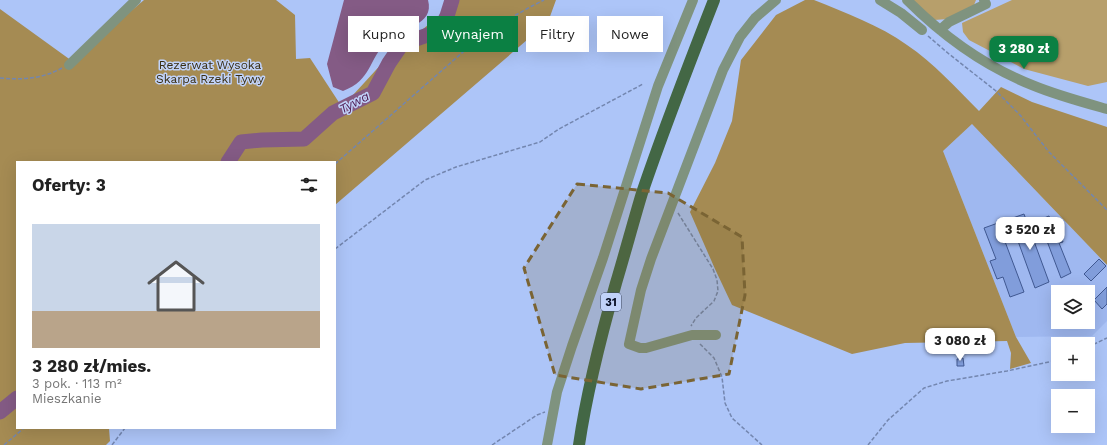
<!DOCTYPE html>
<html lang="pl">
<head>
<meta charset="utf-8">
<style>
	:root { --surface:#fff; --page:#f2f2f2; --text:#222; --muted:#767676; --line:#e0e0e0; --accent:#0b8043 }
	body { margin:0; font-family:"Work Sans",sans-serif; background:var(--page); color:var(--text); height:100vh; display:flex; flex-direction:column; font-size:15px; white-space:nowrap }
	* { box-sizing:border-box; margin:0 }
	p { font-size:13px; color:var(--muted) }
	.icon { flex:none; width:22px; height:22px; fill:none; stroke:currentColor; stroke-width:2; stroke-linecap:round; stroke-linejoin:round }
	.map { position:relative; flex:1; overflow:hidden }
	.details { position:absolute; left:16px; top:161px; width:320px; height:268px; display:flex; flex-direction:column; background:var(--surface); border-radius:0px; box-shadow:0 4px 16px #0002 }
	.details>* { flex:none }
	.hud { position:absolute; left:348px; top:16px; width:380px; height:36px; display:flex; gap:8px }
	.controls { position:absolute; left:1051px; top:285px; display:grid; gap:8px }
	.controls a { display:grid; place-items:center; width:44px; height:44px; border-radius:0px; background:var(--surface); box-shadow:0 4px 16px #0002; font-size:20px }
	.price { position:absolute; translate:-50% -34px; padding:0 9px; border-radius:8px; background:#fff; color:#222; font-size:13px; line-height:26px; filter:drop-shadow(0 1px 2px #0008) }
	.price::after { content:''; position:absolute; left:50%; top:24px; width:12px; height:9px; margin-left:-6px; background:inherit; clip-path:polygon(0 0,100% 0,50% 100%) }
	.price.selected { background:var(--accent); color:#fff }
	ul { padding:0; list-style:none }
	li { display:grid; align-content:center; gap:8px; height:212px; padding:0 16px }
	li+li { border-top:1px solid var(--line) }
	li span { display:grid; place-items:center; height:124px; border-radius:0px; color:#555 }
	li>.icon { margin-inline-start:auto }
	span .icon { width:72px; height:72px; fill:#fffc; stroke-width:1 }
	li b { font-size:17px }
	h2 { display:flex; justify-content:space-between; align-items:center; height:48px; padding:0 16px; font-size:17px }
	.chip { padding:0 14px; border-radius:0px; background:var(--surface); box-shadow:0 4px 16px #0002; font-size:14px; line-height:36px }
	.chip.selected { background:var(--accent); color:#fff }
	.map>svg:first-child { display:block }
	.built { fill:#9fb8f0; fill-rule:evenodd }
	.green { fill:#b79f6b }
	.forest { fill:#a58b53 }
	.water { fill:#845b85 }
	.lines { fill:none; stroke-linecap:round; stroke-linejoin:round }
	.river { stroke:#845b85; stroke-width:15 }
	.building { fill:#819ddb; stroke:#405891 }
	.path { stroke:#7386af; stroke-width:1.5; stroke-dasharray:4 2; stroke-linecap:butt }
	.minor { stroke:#7f937f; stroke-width:10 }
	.major { stroke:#436745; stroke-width:12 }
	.marked { fill:#7a6434; fill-opacity:0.2; stroke:#7a6434; stroke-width:3; stroke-dasharray:8 5; stroke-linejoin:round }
	.labels { text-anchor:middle; stroke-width:3; stroke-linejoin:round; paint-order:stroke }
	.shield { fill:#c0d2f9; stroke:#3d4863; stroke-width:1 }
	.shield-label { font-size:11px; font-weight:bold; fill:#050d23 }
	.park-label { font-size:12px; fill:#382d12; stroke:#c0d2f9 }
	.water-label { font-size:13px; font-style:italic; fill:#4c174f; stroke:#c0d2f9 }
</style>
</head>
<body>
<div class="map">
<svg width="1107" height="445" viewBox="0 0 1107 445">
	<rect width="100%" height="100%" fill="#adc5f8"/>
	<path class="built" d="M972,124L1107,265V321L1092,336L1016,337L943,151ZM1058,292H1088V322H1058Z"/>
	<path class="green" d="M913,0H976L974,5L948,19L934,20Z
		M1012,0H1107V82L1088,86L1024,69L969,40L963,32L962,23Z"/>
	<path class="forest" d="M144,0H276L295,15L296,59L310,58L342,107L386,59L444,12L451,0H556L548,22L335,205V162H17V428H109L110,441L106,445H0V9L72,61Z
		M805,0H814C846,13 879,25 907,45C934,63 956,88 979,111L1001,87L1032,102L1107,127V265L972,124L943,151L1016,337L1031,363L1010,369L1011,353L1007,341L905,343L852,354L732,305L715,269L690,212L715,163L732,121L741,60L776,15Z"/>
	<path class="water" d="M344,0H428C435,26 401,27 387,41C368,60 372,80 343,91L333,87L327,64Z"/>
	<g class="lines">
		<path class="river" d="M228,162L241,142L262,140L304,139L333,113L373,93L389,63L402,44L439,31L447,16L452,0
			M0,412L17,398"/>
	</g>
	<path class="building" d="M1024,214L1049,282L1035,288L1010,219Z
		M1049,216L1057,236L1061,235L1063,242L1059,243L1071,273L1061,278L1039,220Z
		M998,223L1024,292L1010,297L1003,277L997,279L990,261L996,259L984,228Z
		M1099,259L1106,266L1091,281L1084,274Z
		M1107,287V304L1102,309L1094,300Z
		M963,358L964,366H957V359Z"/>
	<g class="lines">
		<path class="path" d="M928,36L949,54L996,91L1020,115L1049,152L1107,210
			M0,78C22,80 42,79 62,68
			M335,164L487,31L532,6L544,0
			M678,213L713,269L717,280L718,291L714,301L696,318L691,326
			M335,249L425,180L456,167L540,142L559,129L643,84
			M700,344L714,358L722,377L725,403L732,418L762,445
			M1088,347L1107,338
			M4,445L24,428
			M112,445L125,428
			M492,445L537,415L545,412
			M868,445L888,420L924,388L947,381L1007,371L1058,360"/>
		<path class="minor" d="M880,0L901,13L922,30
			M907,0C943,36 984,66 1032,85C1056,95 1082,102 1107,109
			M940,30L949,22L986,4L984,0
			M69,65L136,0
			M716,335H692L646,348H640L629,344L641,290L651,259L723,70L740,37L755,18L776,0
			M547,445L557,392L572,346L603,258L658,86L693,0"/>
		<path class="major" d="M579,445C587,390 601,336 616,283C625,253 633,223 642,193C664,128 689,64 714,0"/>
	</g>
	<path class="marked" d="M577,184L668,193L742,237L745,295L729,374L641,389L555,375L524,268Z"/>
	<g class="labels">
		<rect class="shield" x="601" y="293" width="20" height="18" rx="3"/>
		<g class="shield-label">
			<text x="611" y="306">31</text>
		</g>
		<g class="park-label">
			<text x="210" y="69">Rezerwat Wysoka<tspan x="210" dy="14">Skarpa Rzeki Tywy</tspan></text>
		</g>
		<g class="water-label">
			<text transform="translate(354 102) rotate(-28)" y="5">Tywa</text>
		</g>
	</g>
</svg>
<div class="controls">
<a><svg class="icon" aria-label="layers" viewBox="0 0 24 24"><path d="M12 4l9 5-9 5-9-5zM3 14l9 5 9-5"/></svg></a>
<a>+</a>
<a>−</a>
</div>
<b class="price selected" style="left:1024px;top:70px">3 280 zł</b>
<b class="price" style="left:1030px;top:251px">3 520 zł</b>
<b class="price" style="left:960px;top:362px">3 080 zł</b>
<div class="hud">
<a class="chip">Kupno</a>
<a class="chip selected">Wynajem</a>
<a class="chip">Filtry</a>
<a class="chip">Nowe</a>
</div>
<section class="details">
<h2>Oferty: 3<svg class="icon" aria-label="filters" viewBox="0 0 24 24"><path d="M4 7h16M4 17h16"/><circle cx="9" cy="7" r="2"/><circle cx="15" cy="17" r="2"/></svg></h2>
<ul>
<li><span style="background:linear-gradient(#c9d6e8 70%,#b9a48a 0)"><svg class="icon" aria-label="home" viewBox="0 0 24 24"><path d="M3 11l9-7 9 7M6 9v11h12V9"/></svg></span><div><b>3 280 zł/mies.</b><p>3 pok. · 113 m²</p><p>Mieszkanie</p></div></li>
</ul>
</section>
</div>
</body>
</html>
